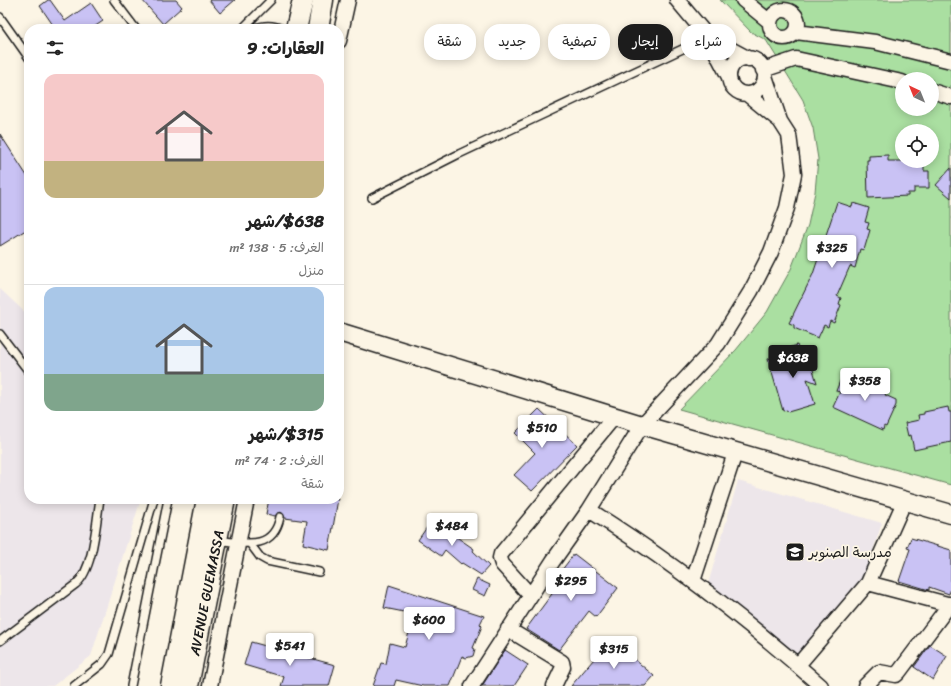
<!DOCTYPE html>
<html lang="ar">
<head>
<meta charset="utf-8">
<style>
	:root { --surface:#fff; --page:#f2f2f2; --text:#222; --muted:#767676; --line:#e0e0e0; --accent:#1c1c1c }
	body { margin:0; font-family:Sriracha,"Playpen Sans Arabic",sans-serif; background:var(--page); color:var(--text); direction:rtl; height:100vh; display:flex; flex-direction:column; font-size:15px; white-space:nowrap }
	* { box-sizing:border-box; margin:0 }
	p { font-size:13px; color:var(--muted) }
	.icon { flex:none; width:22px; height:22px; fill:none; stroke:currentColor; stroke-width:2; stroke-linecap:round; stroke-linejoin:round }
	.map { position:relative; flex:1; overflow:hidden; direction:ltr }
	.side { position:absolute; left:24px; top:24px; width:320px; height:480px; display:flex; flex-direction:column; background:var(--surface); border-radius:16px; box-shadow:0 2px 10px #0003; direction:rtl }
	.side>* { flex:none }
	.guide { position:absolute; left:356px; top:24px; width:380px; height:36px; direction:rtl; display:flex; gap:8px }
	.needle { width:26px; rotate:317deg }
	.controls { position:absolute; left:895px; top:72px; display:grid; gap:8px }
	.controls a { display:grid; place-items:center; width:44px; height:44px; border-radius:50%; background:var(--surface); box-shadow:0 2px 10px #0003; font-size:20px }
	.price { position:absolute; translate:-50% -34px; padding:0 9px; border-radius:4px; background:#fff; color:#222; font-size:13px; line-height:26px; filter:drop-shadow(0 1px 2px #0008) }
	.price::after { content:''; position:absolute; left:50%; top:24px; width:12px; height:9px; margin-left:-6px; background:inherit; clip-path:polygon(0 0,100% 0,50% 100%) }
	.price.current { background:var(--accent); color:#fff }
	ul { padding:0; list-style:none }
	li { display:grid; align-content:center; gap:8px; height:212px; padding:0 20px }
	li+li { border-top:1px solid var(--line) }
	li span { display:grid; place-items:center; height:124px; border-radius:12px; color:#555 }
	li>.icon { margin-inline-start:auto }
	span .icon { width:72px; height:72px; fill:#fffc; stroke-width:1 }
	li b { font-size:17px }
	h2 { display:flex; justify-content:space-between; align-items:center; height:48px; padding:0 20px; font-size:17px }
	.chip { padding:0 14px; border-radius:16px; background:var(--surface); box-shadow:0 2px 10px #0003; font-size:14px; line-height:36px }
	.chip.current { background:var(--accent); color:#fff }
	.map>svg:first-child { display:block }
	.built { fill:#ede6ea }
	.green { fill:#aadfa1; stroke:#637e5e; fill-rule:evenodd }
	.building { fill:#c9c2f4; stroke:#1c1c1c }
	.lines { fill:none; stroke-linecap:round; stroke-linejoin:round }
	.service-casing { stroke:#1c1c1c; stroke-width:10 }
	.minor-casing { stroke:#1c1c1c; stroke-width:17 }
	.tertiary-casing { stroke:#1c1c1c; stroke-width:21 }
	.secondary-casing { stroke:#1c1c1c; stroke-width:23 }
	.service { stroke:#fcf5e5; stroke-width:7 }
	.minor { stroke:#fcf5e5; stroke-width:14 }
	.tertiary { stroke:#fcf5e5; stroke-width:18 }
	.secondary { stroke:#fcf5e5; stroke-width:20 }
	.labels { text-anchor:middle; stroke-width:3.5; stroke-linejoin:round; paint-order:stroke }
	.poi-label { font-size:14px; fill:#1c1c1c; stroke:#fcf5e5; text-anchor:start }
	.street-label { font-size:14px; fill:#1c1c1c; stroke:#fcf5e5 }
</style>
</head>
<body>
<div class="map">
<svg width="951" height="686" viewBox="0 0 951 686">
	<rect width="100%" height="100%" fill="#fcf5e5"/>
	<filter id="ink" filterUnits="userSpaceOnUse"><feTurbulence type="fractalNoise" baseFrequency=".025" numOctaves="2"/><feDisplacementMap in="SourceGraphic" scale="8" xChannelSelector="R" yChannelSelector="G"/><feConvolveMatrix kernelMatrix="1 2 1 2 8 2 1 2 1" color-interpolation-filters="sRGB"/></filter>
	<g filter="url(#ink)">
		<path class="built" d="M0,289L29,316V499H141L91,656L53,686H0Z
			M738,481L882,523L863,580L797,656L708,584Z"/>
		<path class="green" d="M720,0H951V485L679,409L736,350L767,312L791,269L808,225L815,192L818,159L813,128L803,100L766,40L751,32ZM902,79H932V109H902ZM902,131H932V161H902Z"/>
		<path class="building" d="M48,0H50L65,21L91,3L103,21L91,29H53L55,28L40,6Z
			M142,0H176L182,7L163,24Z
			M209,0H235L220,13Z
			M0,134L29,179V228L0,246Z
			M888,155V161H924V171H929V188H914V193H908V196L868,198L867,160H869V156Z
			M951,168V198L936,185Z
			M837,202L852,207L853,203L869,208L865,222L869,223L867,229L870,230L864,250L860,249L855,268L850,266L837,296L841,298L839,304L841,305L834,323L830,321L828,327L824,325L818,338L794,328V325L789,323L813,274Z
			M797,345L802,360L806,358L808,364L811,363L817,383L807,379L815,404L788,412L787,410L783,411L768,359L783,354L782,350Z
			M842,376L856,382L858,377L864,380L865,378L882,385L881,389L887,391L885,395L896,400V405L886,427L884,426L883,430L833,407L840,392L836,391Z
			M948,407L949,412H951V442L914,450L911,435L908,436L905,423L919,420L918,415L924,414V412Z
			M539,409L577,445L532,491L514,475L535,453L515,433Z
			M269,499H295L310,502L311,499H338L329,550L303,544L307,521L285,518L281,512L275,516L266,514Z
			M432,520L474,549L473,551L489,566L481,575L462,563L461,564L445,550L441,556L418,540Z
			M911,538L951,550V588L949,594L929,587V590L899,581L910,549L907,548Z
			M574,554L618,588L596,617L589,611L559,650L526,629L557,587L552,583Z
			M477,579L490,585L485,596L472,590Z
			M389,585L484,616L480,624L482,626L473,648L475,649L473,656L466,658L462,656L450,686H423L396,680L394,686H373L381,663L386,664L390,643L405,647L414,614L384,608Z
			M611,639L654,676L645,686H571Z
			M251,642L335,665L329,686H281L284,677L244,665Z
			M930,645L947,656L933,680L914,667Z
			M505,650L528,665L514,686H482Z"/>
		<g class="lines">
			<defs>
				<path id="service" d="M114,0L136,29
					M0,17L29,58
					M242,29L271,0
					M253,29C263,25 272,24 282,29
					M372,198L459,154L708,37
					M0,334L29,372
					M217,540C243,543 273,552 280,517
					M251,545L260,557L267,561L319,572
					M0,641L76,584C94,569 96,522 100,499
					M74,686L102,664L109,654L154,499
					M131,686L168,499"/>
				<path id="minor" d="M677,0L708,37L729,77
					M743,0L770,22
					M770 24a14 14 0 1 1 28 0a14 14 0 1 1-28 0Z
					M796,32L875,42L951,61
					M708,37L749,59
					M339,41L348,0
					M729 76a18 18 0 1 1 36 0a18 18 0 1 1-36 0Z
					M763,70L796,59L902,82
					M932,91L951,97
					M747,94L780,121
					M589,510C671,561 749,622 821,686
					M693,581L735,453
					M868,583L951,605
					M530,595L502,564L500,558L501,554L614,417
					M508,629L562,662L563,667L554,686
					M798,665L868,583L905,500
					M210,686L247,499
					M472,686L553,561L589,510L642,425L718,344L751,291L771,252L787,208L794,174L789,135L780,121L765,76
					M865,686L879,672L896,675L899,672L950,604"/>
				<path id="tertiary" d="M339,332L642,425L951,514"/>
				<g id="secondary">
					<path d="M296,29L303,0"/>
					<path d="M318,29L323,0"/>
					<path d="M171,686L207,499"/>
					<path id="s1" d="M188,686L225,499"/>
				</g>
			</defs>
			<use href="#service" class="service-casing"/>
			<use href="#minor" class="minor-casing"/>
			<use href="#tertiary" class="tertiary-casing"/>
			<use href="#secondary" class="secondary-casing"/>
			<use href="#service" class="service"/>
			<use href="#minor" class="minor"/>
			<use href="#tertiary" class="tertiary"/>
			<use href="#secondary" class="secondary"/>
		</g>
	</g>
	<defs>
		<symbol id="school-square" viewBox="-11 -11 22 22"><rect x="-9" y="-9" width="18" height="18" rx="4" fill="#1c1c1c" stroke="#fcf5e5"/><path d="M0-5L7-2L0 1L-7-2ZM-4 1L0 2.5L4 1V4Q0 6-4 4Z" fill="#fff"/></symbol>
	</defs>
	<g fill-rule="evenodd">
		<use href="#school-square" x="784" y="541" width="22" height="22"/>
	</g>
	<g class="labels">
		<g class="poi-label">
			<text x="809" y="557">مدرسة الصنوبر</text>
		</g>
		<g class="street-label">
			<text dy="5" stroke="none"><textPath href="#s1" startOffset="95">AVENUE GUEMASSA</textPath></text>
		</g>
	</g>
</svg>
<div class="controls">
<a><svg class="needle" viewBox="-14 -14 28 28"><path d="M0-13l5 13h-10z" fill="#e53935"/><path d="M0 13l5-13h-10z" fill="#767676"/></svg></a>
<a><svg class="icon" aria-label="locate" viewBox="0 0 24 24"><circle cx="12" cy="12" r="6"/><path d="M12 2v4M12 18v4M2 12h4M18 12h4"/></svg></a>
</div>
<b class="price" style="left:832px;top:269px">$325</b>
<b class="price current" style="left:793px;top:379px">$638</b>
<b class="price" style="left:865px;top:402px">$358</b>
<b class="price" style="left:542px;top:449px">$510</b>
<b class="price" style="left:452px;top:547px">$484</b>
<b class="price" style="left:571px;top:602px">$295</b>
<b class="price" style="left:429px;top:641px">$600</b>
<b class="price" style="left:290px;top:667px">$541</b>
<b class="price" style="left:614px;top:670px">$315</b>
<div class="guide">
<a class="chip">شراء</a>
<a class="chip current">إيجار</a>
<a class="chip">تصفية</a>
<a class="chip">جديد</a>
<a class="chip">شقة</a>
</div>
<section class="side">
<h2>العقارات: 9<svg class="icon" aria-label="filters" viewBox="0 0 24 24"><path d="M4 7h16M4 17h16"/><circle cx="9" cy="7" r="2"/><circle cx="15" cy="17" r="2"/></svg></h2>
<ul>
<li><span style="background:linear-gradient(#f6c9c9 70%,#c2b280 0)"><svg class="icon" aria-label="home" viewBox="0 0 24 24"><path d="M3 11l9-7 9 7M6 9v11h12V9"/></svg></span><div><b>$638/شهر</b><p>الغرف: 5 · 138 m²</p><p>منزل</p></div></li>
<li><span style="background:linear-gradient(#a9c7e8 70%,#7fa58c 0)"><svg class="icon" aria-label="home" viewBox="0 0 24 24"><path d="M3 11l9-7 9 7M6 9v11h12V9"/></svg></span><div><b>$315/شهر</b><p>الغرف: 2 · 74 m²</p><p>شقة</p></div></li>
</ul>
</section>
</div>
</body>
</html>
